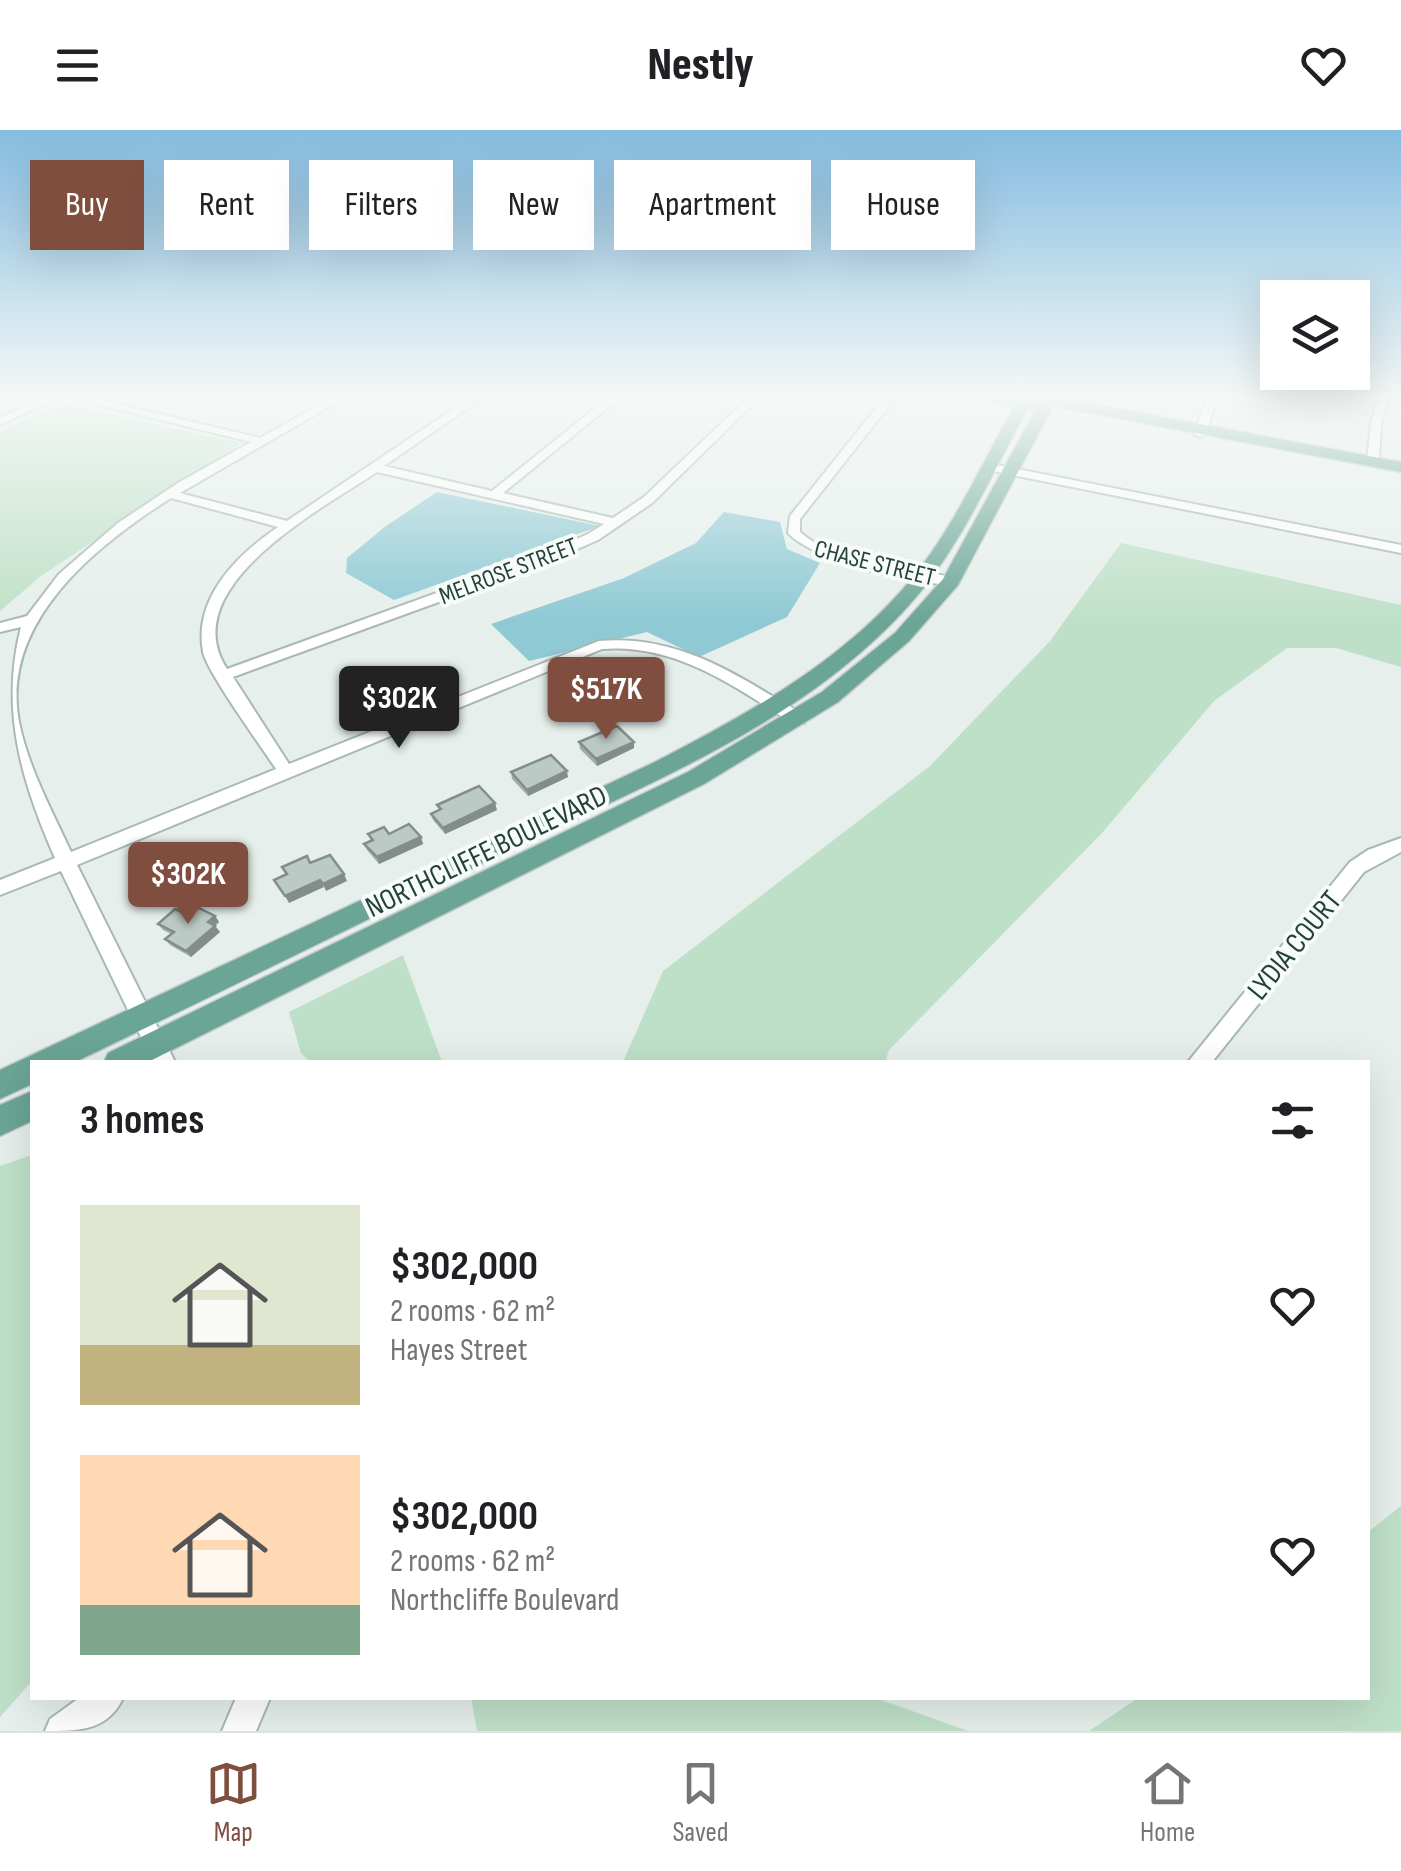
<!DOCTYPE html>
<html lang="en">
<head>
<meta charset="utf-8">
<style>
	:root { --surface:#fff; --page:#f2f2f2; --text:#202124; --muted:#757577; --line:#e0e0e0; --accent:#7f4e3f }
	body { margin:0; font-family:"Sofia Sans Condensed",sans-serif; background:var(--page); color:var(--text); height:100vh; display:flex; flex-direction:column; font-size:38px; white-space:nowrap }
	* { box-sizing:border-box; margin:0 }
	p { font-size:32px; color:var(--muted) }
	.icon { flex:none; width:55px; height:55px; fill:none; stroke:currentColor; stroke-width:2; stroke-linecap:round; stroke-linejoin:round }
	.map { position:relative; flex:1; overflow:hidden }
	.sheet { position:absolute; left:30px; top:930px; width:1340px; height:640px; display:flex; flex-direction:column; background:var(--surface); border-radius:0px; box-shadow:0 10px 40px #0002 }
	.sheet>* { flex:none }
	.guide { position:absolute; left:30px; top:30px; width:1342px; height:90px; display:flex; gap:20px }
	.tools { position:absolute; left:1260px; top:150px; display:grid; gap:20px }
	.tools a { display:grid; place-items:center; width:110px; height:110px; border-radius:0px; background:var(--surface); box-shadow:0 10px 40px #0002; font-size:50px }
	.price { position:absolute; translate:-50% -85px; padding:0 22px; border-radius:10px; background:var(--accent); color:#fff; font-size:32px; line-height:65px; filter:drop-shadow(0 2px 5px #0008) }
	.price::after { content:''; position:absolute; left:50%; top:60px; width:30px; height:22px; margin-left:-15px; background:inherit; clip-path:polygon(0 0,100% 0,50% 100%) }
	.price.current { background:#222; color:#fff }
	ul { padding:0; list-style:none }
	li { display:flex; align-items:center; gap:30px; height:250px; padding:0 50px }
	li span { display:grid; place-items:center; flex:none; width:280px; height:200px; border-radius:0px; color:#555 }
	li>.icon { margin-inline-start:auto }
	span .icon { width:120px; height:120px; fill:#fffc; stroke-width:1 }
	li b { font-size:42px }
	h2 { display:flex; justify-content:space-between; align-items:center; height:120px; padding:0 50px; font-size:42px }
	.tag { padding:0 35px; border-radius:0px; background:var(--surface); box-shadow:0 10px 40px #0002; font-size:35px; line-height:90px }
	.tag.current { background:var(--accent); color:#fff }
	header { display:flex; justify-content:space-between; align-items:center; height:130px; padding:0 50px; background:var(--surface); font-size:45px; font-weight:800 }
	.tabs { display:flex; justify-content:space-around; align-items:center; height:140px; border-top:2px solid var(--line); background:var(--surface); font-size:28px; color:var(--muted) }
	.tabs a { display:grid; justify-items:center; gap:5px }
	.tabs .current { color:var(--accent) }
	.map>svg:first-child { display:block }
	.green { fill:#bfe0c8 }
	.water { fill:#8ec9d4 }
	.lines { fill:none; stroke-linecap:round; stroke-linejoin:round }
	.minor-casing { stroke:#a8b8b2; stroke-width:4 }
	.major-casing { stroke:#c2cac8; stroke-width:3 }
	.minor { fill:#fff; fill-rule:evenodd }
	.major { fill:#6aa596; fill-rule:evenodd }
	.wall { fill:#a1aea9 }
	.shaded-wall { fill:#838d89 }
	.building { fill:#bbcac4; stroke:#838d89; stroke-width:2.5 }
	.labels { text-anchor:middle; stroke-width:8; stroke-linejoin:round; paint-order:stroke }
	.far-street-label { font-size:25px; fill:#24423a; stroke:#f7fbf9 }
	.street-label { font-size:30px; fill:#24423a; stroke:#f7fbf9 }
</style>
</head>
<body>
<header><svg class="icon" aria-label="menu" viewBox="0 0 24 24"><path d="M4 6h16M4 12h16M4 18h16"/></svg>Nestly<svg class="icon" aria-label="heart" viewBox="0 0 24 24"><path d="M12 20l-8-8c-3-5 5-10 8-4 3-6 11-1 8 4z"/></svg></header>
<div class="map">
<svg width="1401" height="1601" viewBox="0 0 1401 1601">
	<rect width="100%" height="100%" fill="#e6efeb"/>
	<path class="green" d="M63,274L241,313L41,446L0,481V301Z
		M1121,413L1401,475V537L1336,518H1287L1214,571L1102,703L889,920L885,932H623L663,841L930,636L1050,511Z
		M403,825L442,932H310L301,923L289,882Z
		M32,1025V1551L0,1587V1036Z
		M1401,1376V1601H1089L1138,1568H1368V1402Z
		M471,1568H876L968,1601H477Z"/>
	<path class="water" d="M437,362L600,396L394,470L346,443L347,428L386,396Z
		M724,382L780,392L787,419L820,433L787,487L699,527L647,502L529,531L491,494L624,448L696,413Z"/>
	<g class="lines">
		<defs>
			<path id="minor" d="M45,267H59L0,295V288Z
				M68,267H88L260,308L333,267H346L180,363L287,391L471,267H484L384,336L492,361L609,267H621L503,363L613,388L644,367L749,267H760L652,373L598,410L543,434L233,547L289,634L599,511C662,505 715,531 767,563C780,571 796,578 806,589L804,593H792C733,555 674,513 602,519L77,735L175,932H153L61,741L0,765V750L55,728C21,651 0,579 21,497L0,502V493L27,486L59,444L118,393L178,353L251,312ZM377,342L604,394L588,404L533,428L227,539C173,457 323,378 377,342ZM171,368L278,397C237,425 193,468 203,522C207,542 261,616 276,639L71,722C52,681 28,637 19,592C0,491 97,415 171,368Z
				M885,267H896L800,389V402C841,438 905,436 956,448V454C918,457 814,431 788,403L790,386Z
				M1207,267H1217L1206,304L1200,307L1194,304Z
				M1379,267H1389L1381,293L1379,331L1373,334L1367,331L1371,293Z
				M992,334L1401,415V423L988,340V336Z
				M1401,708V722L1364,742L1212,932H1188L1350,732L1368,720Z
				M79,1568H123C108,1601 78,1601 45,1601L50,1589Z
				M236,1568H270L256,1601H222Z"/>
			<path id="major" d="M972,267H1057L1401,332V342L1053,276L958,455L909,511L838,572L704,654L148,932H104L108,923L688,642L822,562L895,503L943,449L1035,281L1027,280C990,346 961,417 910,474C805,592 651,652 512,719C366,790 221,862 75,932H32V954L0,969V940L653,633C756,580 864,520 931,423C963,377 986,326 1014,277Z
				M32,961V991L0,1006V975Z"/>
		</defs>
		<use href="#minor" class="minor-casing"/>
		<use href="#major" class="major-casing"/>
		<use href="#minor" class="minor"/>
		<use href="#major" class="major"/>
	</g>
	<path class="wall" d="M579,612H634V618L597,636L580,619Z
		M511,642L568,647L528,666L512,649Z
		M437,675L497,680L445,704L433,690L431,684L439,680Z
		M368,704H389L421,707L423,714L379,734L367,720L364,714L371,711Z
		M185,784L215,786L219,792L215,796L220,802L191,827L170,815L165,809L171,804L163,800L158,794Z"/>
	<path class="shaded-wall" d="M634,612V618L597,636L596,629Z
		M567,641L568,647L528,666L527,660Z
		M495,673L497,680L445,704L443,698Z
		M421,707L423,714L379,734L377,727Z
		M344,744L347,751L326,761L323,754Z
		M320,750L324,757L289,773L285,766Z
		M215,786L219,792L212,798L208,792Z
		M215,796L220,802L191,827L186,821Z"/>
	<path class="building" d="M617,596L634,612L596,629L579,612Z
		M551,625L567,641L527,660L511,642Z
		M479,656L495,673L443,698L431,684L441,679L437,675Z
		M409,694L421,707L377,727L364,714L373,710L368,704L384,697L389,704Z
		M330,725L344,744L323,754L320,750L285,766L274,750L287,744L282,737L307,726L310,733Z
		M195,776L215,786L208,792L215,796L186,821L165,809L174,802L158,794L175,779L185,784Z"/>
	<linearGradient id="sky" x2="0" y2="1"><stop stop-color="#84bce0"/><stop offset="0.54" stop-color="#f4f8f6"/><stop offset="1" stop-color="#f4f8f6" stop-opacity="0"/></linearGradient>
	<rect width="1401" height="492" fill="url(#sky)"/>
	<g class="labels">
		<g class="far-street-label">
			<text transform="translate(875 432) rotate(14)" y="9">CHASE STREET</text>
			<text transform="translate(508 440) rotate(-21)" y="9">MELROSE STREET</text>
		</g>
		<g class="street-label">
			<text transform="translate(486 721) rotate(-26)" y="10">NORTHCLIFFE BOULEVARD</text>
			<text transform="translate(1294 815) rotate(-51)" y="10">LYDIA COURT</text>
		</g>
	</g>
</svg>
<div class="tools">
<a><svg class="icon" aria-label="layers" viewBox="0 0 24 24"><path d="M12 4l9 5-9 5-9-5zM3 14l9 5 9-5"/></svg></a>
</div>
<b class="price" style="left:606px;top:612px">$517K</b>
<b class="price current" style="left:399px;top:621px">$302K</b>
<b class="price" style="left:188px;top:797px">$302K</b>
<div class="guide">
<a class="tag current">Buy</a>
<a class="tag">Rent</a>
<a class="tag">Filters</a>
<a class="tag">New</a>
<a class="tag">Apartment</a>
<a class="tag">House</a>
</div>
<section class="sheet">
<h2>3 homes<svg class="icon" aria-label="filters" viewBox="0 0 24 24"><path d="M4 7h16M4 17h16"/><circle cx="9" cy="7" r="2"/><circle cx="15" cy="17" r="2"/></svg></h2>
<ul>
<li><span style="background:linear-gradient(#dfe7d0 70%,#c2b280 0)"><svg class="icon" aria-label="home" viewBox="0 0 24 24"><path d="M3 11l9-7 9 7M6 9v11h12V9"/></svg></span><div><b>$302,000</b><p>2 rooms · 62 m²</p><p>Hayes Street</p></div><svg class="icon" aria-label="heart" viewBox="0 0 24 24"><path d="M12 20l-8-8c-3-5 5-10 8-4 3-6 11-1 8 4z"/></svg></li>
<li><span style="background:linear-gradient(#ffd9b3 75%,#7fa58c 0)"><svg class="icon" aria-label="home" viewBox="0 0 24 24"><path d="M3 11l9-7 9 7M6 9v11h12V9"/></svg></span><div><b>$302,000</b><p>2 rooms · 62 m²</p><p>Northcliffe Boulevard</p></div><svg class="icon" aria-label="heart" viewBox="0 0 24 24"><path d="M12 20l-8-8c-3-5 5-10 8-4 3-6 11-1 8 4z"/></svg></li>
</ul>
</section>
</div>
<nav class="tabs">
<a class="current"><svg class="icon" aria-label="map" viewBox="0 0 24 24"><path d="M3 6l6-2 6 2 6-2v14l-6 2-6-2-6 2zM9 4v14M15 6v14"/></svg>Map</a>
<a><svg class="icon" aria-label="saved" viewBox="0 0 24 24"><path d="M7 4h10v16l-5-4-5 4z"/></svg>Saved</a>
<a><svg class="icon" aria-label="home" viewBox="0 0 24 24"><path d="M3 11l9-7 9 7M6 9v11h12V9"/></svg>Home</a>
</nav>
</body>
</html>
